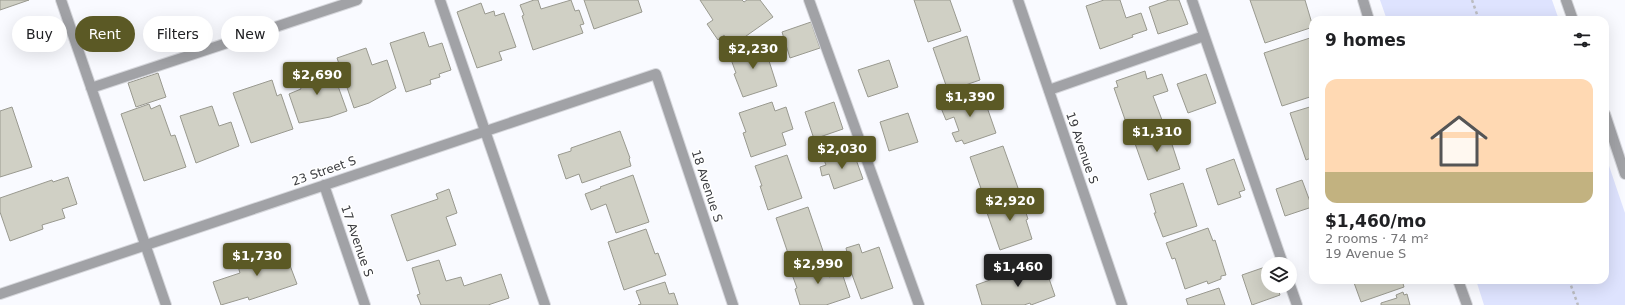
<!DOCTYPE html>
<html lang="en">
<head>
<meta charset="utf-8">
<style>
	:root { --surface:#fff; --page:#f6f6f6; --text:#202124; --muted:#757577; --accent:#5b5925 }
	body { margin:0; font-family:"DejaVu Sans",sans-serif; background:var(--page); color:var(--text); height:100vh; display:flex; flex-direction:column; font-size:15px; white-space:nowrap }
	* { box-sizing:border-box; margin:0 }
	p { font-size:13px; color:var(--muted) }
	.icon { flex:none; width:22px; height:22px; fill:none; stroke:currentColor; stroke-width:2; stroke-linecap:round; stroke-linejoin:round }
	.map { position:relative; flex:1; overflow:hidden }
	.side { position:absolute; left:1309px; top:16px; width:300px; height:268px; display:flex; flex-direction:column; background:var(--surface); border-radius:12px; box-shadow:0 4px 16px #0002 }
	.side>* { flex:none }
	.top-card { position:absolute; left:12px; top:16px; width:380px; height:36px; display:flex; gap:8px }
	.buttons { position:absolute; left:1261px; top:257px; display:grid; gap:8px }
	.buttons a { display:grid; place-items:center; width:36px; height:36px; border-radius:50%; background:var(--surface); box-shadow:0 4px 16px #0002; font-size:20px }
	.price { position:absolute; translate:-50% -34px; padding:0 9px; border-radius:4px; background:var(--accent); color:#fff; font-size:13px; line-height:26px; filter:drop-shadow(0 1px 2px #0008) }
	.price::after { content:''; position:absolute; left:50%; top:24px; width:12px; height:9px; margin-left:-6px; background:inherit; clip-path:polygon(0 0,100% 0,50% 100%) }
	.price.selected { background:#222; color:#fff }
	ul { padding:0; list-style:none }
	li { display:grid; align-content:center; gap:8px; height:212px; padding:0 16px }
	li span { display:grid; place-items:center; height:124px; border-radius:12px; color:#555 }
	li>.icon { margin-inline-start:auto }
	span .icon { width:72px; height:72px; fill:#fffc; stroke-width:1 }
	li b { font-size:17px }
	h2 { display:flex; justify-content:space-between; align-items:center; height:48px; padding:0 16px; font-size:17px }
	.tag { padding:0 14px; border-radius:18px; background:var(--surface); box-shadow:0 4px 16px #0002; font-size:14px; line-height:36px }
	.tag.selected { background:var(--accent); color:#fff }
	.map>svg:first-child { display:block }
	.green { fill:#dee3fe }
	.building { fill:#d0d0c5; stroke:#99998f }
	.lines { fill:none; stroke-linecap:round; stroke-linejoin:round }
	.lane-casing { stroke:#d6d7dc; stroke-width:12 }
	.street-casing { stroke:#d6d7dc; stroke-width:12 }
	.path { stroke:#bbbcc1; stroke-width:2.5; stroke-dasharray:3 3; stroke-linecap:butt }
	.lane { stroke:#a1a2a6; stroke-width:10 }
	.street { stroke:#a1a2a6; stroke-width:10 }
	.labels { text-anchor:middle; stroke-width:3; stroke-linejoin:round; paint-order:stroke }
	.street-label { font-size:12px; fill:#393a3e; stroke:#fff }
</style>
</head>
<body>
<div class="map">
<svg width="1625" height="305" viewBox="0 0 1625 305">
	<rect width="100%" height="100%" fill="#f9faff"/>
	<path class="green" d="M1380,0H1552L1559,20H1387Z
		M1605,154L1625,213V305H1484L1476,280H1605Z"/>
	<path class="building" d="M0,0H29L0,10Z
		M534,0H538L541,9L571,0L575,11L579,10L584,24L580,25L583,33L533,50L522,16L524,15L520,5Z
		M584,0H638L642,12L594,29Z
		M700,0H742L744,2L747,0H760L773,17L732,46L724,35L718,40L707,24L713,20Z
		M914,0H950L961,31L928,42Z
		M1104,0H1120L1126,18L1141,13L1147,30L1132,35L1133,37L1100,49L1086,6Z
		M1169,0H1179L1188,24L1158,34L1149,7Z
		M1250,0H1305L1313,27L1265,43Z
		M481,3L485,14L494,11L495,16L504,13L516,47L499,52L502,60L477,68L457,12Z
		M811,22L820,48L790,58L782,32Z
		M424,32L429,47L442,43L451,70L439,74L440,77L430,80L431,84L406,92L390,43Z
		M967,36L980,80L948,91L933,48Z
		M1313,37V96L1282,106L1264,53Z
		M763,42L777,86L743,97L734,74L736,73L729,54Z
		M366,48L372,65L387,60L396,88L369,103L354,108L337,58Z
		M889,60L898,87L868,97L858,70Z
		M330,64L347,111L330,117L299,123L289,94L301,89L296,75Z
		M1145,71L1147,79L1162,74L1168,91L1153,96L1162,120L1129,131L1114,88L1118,87L1116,81Z
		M158,73L166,97L136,107L128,83Z
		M1206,74L1216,103L1188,113L1177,84Z
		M272,80L277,96L281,94L293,129L251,143L233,93Z
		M981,90L996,133L964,144L962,140L956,142L952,133L959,131L954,117L946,120L941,108L950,105L949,102Z
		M772,102L775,111L786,107L793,129L782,133L786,145L751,157L743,133L746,132L739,113Z
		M834,102L843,129L814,139L805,112Z
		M149,104L151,109L160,105L171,136L175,135L186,167L144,181L121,114Z
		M212,106L219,126L231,122L239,146L196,163L180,116Z
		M1313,106V165L1311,158L1306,160L1290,113Z
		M12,107L32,167L0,177V111Z
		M908,113L918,142L889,151L880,122Z
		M1166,126L1180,169L1148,180L1133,138Z
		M620,131L630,158L629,159L631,166L582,183L579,174L566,179L558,155L571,151V148Z
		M1003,146L1018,188L985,200L970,157Z
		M853,151L863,179L834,189L829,174L822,176L820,167L826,165L824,160Z
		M787,155L802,198L768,210L760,186H762L755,166Z
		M1234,159L1245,190L1239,192L1241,197L1218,205L1206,169Z
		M633,175L649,222L616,233L606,204L591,210L585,194L601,188L600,187Z
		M68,177L77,204L62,209L65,218L42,225L43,229L10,241L0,212V198L52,180L53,182Z
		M1302,180L1312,207L1285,216L1276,189Z
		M1183,183L1197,226L1163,237L1154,213H1156L1150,194Z
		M449,189L457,213L446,217L456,245L407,261L391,215L438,199L436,194Z
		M1023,194L1030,212L1026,213L1028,219L1026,220L1032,239L1000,250L985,207Z
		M808,207L823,251L791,262L776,218Z
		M1208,228L1213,241L1215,240L1226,275L1221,276V279L1208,284L1207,281L1185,289L1175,258L1172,259L1166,243Z
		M646,229L655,254L658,253L666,275L624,290L608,242Z
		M859,244L862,253L879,247L893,288L861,299L846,258L848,257L846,248Z
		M283,247L297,284L249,300L248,297L221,305L213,282L240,273L236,260Z
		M823,258L829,277L842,273L850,297L826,305H800L795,289L797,288L790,269Z
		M439,260L446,281L461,277L464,286L501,274L509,298L488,305H421L417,295L420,294L412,268Z
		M1043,261L1055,296L1031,305L1030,303L1024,305H982L976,285Z
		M1268,266V286H1277L1280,295L1252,305L1242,275Z
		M1353,280H1402L1404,287L1361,302Z
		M665,282L669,294L674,293L678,305H638L641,304L636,291Z
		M1219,288L1225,305H1188L1186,299Z
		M1403,292L1404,295L1407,294L1410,305H1381V303L1397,298L1396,295Z"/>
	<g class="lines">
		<defs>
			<path id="lane" d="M61,0L166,305
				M440,0L545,305
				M809,0L919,305
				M1192,0L1283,264
				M91,88L357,0
				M1049,90L1204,36
				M1290,285L1297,305"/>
			<path id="street" d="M1018,0L1122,305
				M1363,0L1369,20
				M1566,0L1573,20
				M1605,114L1625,174
				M324,185L365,305
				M1458,280L1467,305
				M0,294L656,74L733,305"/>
		</defs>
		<use href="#lane" class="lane-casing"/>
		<use href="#street" class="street-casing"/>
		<path class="path" d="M1472,0L1479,20
			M1569,280L1578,305"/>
		<use href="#lane" class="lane"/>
		<use href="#street" class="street"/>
	</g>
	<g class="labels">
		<g class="street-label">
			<text transform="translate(1082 148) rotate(71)" y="4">19 Avenue S</text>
			<text transform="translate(324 171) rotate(-19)" y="4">23 Street S</text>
			<text transform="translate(707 186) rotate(72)" y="4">18 Avenue S</text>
			<text transform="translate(357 241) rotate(71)" y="4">17 Avenue S</text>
		</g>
	</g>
</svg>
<div class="buttons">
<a><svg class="icon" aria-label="layers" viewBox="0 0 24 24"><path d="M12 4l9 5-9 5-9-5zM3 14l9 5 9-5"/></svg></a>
</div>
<b class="price" style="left:753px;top:70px">$2,230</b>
<b class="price" style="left:317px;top:96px">$2,690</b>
<b class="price" style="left:970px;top:118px">$1,390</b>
<b class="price" style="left:1157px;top:153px">$1,310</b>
<b class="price" style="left:842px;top:170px">$2,030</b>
<b class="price" style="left:1010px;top:222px">$2,920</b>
<b class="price" style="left:257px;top:277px">$1,730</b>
<b class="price" style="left:818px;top:285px">$2,990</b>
<b class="price selected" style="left:1018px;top:288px">$1,460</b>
<div class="top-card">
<a class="tag">Buy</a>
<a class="tag selected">Rent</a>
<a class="tag">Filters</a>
<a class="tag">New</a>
</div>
<section class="side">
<h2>9 homes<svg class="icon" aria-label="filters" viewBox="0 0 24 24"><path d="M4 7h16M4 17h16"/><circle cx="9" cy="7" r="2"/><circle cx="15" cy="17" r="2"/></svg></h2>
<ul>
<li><span style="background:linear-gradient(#ffd9b3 75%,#c2b280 0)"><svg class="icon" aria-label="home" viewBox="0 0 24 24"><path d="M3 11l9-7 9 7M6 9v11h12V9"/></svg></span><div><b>$1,460/mo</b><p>2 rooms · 74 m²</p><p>19 Avenue S</p></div></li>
</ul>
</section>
</div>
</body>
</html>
